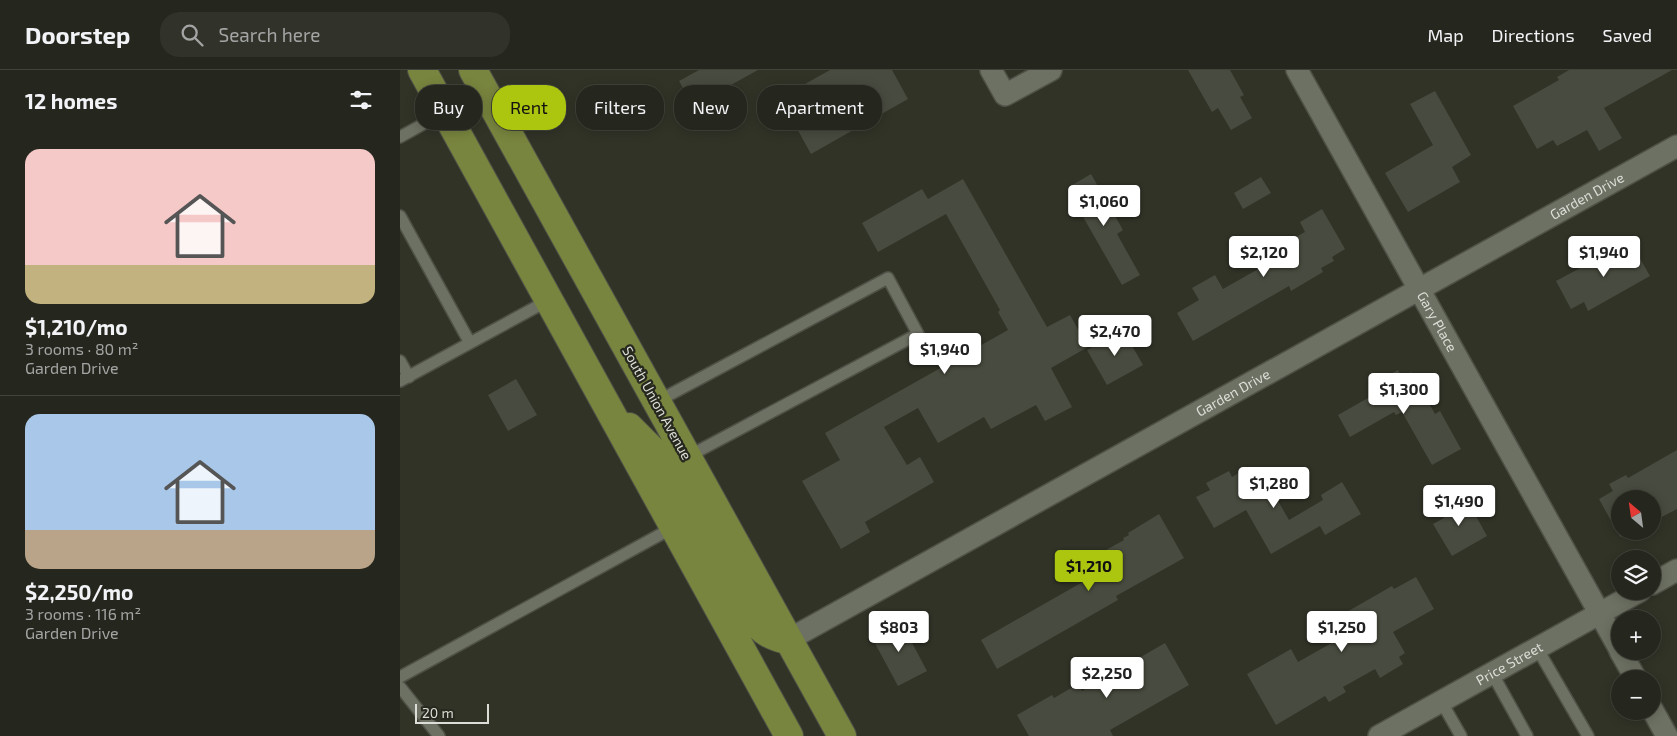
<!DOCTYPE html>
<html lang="en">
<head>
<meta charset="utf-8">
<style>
	:root { --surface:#25261d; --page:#31322a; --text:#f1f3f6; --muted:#a3a5a4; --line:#42433b; --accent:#acc610 }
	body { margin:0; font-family:"Exo 2",sans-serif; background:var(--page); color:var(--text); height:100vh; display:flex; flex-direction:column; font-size:19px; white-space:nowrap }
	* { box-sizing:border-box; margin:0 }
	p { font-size:16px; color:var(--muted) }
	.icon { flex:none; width:28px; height:28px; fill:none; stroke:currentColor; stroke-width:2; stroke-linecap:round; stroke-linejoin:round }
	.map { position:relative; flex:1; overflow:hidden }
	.details { display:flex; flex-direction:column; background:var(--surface); width:400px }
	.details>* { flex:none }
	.banner { position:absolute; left:15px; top:15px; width:475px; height:45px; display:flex; gap:10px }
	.needle { width:32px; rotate:331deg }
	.controls { position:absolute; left:1211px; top:420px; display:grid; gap:10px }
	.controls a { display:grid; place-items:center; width:50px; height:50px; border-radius:50%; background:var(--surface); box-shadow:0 2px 12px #0003,0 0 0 1px var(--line); font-size:25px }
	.scale { position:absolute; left:15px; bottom:12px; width:74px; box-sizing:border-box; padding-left:5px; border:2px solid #dbddd6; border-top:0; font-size:14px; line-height:18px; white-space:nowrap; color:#dbddd6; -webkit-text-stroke:4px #27291e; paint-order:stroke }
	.price { position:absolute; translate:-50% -42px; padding:0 11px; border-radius:5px; background:#fff; color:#222; font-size:16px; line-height:32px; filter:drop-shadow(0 1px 2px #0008) }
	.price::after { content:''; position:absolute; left:50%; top:30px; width:15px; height:11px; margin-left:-8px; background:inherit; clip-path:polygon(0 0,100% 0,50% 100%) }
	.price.current { background:var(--accent); color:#111 }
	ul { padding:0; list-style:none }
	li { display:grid; align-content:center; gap:10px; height:265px; padding:0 25px }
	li+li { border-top:1px solid var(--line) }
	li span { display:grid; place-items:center; height:155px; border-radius:15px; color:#555 }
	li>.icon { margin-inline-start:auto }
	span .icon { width:90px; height:90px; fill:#fffc; stroke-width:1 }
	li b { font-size:21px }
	h2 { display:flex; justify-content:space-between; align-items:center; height:60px; padding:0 25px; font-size:21px }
	.chip { padding:0 18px; border-radius:20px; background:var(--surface); box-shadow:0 2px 12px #0003,0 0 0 1px var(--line); font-size:18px; line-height:45px }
	.chip.current { background:var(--accent); color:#111 }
	header { display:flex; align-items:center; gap:30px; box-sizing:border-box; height:70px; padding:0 25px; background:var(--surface); border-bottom:1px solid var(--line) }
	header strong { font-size:24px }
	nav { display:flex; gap:28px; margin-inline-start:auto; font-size:18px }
	.search { width:350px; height:45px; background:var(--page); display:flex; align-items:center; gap:12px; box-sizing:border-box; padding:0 18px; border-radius:20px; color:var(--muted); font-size:19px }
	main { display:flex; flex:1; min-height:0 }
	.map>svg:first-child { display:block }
	.building { fill:#484b3f }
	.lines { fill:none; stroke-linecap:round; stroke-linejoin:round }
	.lane-casing { stroke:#4f5147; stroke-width:14 }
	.street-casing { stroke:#4f5147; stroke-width:24 }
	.primary-casing { stroke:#4f5147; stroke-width:30 }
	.lane { stroke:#6d7163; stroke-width:11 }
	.street { stroke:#6d7163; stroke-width:21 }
	.primary { stroke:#78853e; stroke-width:28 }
	.labels { text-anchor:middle; stroke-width:4.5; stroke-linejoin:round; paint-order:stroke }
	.street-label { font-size:14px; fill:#dbddd6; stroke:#27291e }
</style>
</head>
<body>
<header>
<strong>Doorstep</strong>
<div class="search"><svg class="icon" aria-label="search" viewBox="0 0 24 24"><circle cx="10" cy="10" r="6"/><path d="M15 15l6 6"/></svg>Search here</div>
<nav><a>Map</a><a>Directions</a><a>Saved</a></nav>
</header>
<main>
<section class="details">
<h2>12 homes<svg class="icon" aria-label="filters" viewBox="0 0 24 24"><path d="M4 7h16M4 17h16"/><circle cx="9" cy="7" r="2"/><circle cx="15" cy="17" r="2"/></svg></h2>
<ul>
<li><span style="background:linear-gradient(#f6c9c9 75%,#c2b280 0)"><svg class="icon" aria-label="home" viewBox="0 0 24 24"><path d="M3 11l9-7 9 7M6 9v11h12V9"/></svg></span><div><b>$1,210/mo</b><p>3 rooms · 80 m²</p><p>Garden Drive</p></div></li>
<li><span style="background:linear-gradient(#a9c7e8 75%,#b9a48a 0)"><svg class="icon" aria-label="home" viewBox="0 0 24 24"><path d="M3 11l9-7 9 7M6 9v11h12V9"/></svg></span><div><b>$2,250/mo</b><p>3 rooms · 116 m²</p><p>Garden Drive</p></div></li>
</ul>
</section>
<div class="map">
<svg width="1277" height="666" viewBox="0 0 1277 666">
	<rect width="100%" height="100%" fill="#313327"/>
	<path class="building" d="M299,0H358L293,36L279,11Z
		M430,0H492L508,29L411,84L380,28Z
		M788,0H830L844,25L840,27L852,48L831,60L818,38L812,42Z
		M1169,0H1272L1204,38L1222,68L1199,81L1187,60L1157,76L1153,70L1137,79L1113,36L1159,10L1157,7Z
		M1035,21L1071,85L1052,97L1060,112L1008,142L985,103L1033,75L1010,34Z
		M691,104L723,160L717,164L740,205L722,215L674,131L676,130L669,117Z
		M861,107L871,123L843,139L834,123Z
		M563,109L647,257L670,245L688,277L651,298L672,337L645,351L636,335L591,359L584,347L538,373L518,338L484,357L507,395L520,387L534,412L465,452L470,462L441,479L402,411L440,390L425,363L608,260L598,242L600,240L546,144L478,182L462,153L522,119L528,129Z
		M922,139L945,179L932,187L934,191L921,198L923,202L891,221L889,216L793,271L777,243L799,230L792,218L815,205L823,219L874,190L871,185L884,177L883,174L905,162L900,152Z
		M1230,171L1250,206L1188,241L1184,232L1171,239L1156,211Z
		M723,260L743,295L707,315L687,280Z
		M998,300L1002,307L1011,302L1035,344L1040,341L1061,379L1032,395L1002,342L996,345L994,342L950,367L938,345L982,320L976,312Z
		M116,309L137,345L108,361L88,325Z
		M1277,380V439L1252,452V429H1220V461H1229L1220,467L1199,429L1213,421L1209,414L1226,405L1228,408Z
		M829,401L832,407L842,401L848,411L862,403L889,450L923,430L921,425L942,412L961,444L925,465L920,456L871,484L846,440L814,458L796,427L810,420L806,413Z
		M1065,426L1087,466L1052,486L1033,454L1044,448L1040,441Z
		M759,444L784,488L716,526L718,530L597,599L581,570L714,494L706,480L724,470L723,468L729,465L728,463Z
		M1016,507L1034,539L993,562L1005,583L999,587L1003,594L980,608L975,599L943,617L946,622L929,632L925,626L876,655L847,604L891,579L898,592L935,571L927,557L946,546L945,543L992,516L994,519Z
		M500,550L527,601L498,616L471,566Z
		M765,573L789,615L710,660L713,666H629L617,645L652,625L654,628L678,614L682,621Z"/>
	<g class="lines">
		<defs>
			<path id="lane" d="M0,67L45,42
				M0,146L70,273
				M0,291L9,307
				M0,311L149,230
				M256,332L488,208L518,264L287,387
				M1137,578L1188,666
				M1092,603L1127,666
				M0,607L274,457
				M0,617L39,666
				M1041,631L1061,666"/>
			<g id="street">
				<path d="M591,0L605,25L651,0"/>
				<path id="s1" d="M897,0L1220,580"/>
				<path d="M1252,514L1277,500"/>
				<path id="s2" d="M388,570L1277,76"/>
				<path d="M1220,581L1236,609"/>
				<path d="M1252,639L1267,666"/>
				<path id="s3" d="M979,666L1240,521"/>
			</g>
			<path id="primary" d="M22,0L389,666
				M73,0L442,666
				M229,357L257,385L345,541C359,557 366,566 388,570"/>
		</defs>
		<use href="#lane" class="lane-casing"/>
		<use href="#street" class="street-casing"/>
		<use href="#primary" class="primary-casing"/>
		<use href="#lane" class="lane"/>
		<use href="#street" class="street"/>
		<use href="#primary" class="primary"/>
	</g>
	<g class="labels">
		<g class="street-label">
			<text dy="5" stroke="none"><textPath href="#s2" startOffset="914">Garden Drive</textPath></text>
			<text dy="5" stroke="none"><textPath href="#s1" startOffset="288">Gary Place</textPath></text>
			<text dy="5" stroke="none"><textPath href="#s2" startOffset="509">Garden Drive</textPath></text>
			<text transform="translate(257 333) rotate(61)" y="5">South Union Avenue</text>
			<text dy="5" stroke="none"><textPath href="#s3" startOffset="149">Price Street</textPath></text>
		</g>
	</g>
</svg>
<div class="controls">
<a><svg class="needle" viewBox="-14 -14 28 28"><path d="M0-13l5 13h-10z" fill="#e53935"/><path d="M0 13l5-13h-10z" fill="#a3a5a4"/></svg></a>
<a><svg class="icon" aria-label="layers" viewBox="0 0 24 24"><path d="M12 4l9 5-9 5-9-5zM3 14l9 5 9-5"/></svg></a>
<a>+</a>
<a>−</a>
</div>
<div class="scale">20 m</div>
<b class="price" style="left:704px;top:157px">$1,060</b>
<b class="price" style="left:864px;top:208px">$2,120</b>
<b class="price" style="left:1204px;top:208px">$1,940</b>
<b class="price" style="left:715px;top:287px">$2,470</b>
<b class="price" style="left:545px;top:305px">$1,940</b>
<b class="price" style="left:1004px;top:345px">$1,300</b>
<b class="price" style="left:874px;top:439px">$1,280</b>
<b class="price" style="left:1059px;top:457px">$1,490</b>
<b class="price current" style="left:689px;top:522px">$1,210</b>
<b class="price" style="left:499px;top:583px">$803</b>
<b class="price" style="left:942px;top:583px">$1,250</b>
<b class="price" style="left:707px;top:629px">$2,250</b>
<div class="banner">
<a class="chip">Buy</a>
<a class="chip current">Rent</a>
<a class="chip">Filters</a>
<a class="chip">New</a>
<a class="chip">Apartment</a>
</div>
</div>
</main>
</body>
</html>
